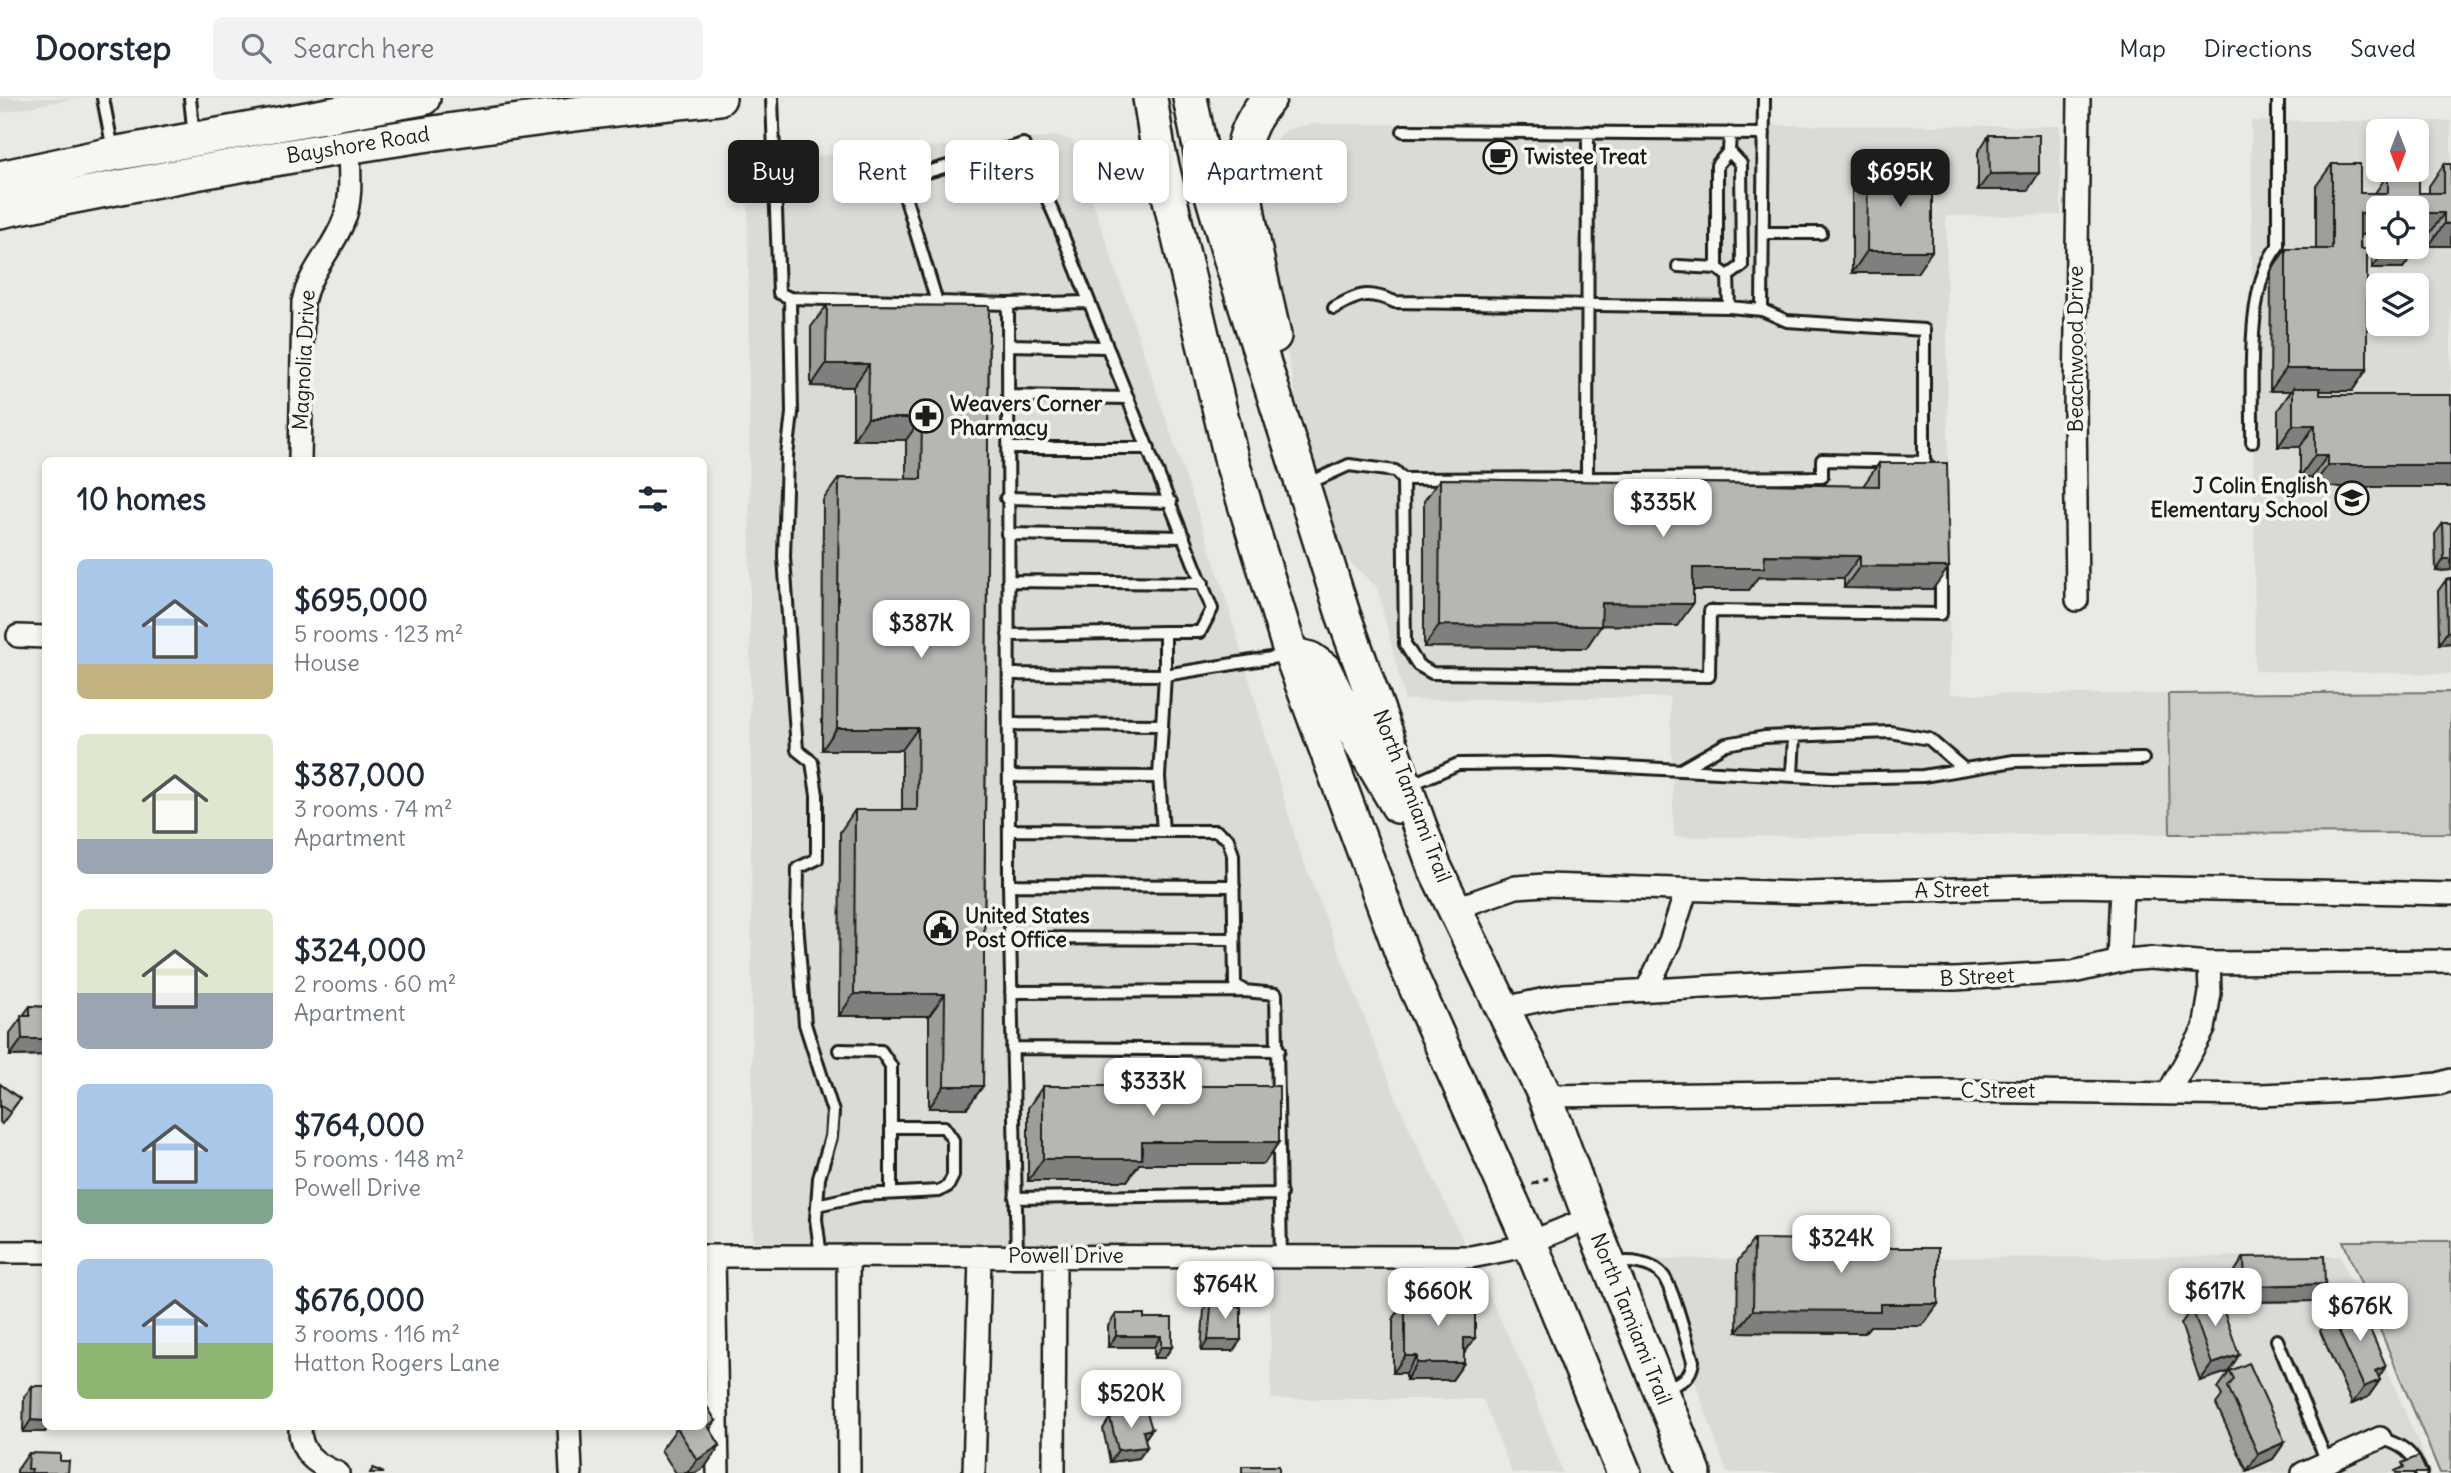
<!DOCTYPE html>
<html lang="en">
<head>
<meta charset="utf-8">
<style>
	:root { --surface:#fff; --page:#f2f2f3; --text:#1f2937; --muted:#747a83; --line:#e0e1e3; --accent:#1c1c1c }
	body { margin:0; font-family:Delius,sans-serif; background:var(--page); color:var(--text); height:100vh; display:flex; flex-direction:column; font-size:26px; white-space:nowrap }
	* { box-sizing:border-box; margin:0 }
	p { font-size:23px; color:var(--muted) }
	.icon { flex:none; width:38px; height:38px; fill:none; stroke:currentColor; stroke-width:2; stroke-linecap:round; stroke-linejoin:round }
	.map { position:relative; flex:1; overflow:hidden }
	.sheet { position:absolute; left:42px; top:359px; width:665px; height:973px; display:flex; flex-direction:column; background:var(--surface); border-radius:10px; box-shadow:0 4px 10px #0003 }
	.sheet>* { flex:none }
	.guide { position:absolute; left:728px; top:42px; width:665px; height:63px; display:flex; gap:14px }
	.needle { width:46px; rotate:180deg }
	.fabs { position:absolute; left:2366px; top:21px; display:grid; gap:14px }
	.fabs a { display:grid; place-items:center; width:63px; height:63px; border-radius:10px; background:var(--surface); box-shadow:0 4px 10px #0003; font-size:35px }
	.price { position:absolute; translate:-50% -60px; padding:0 16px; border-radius:14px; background:#fff; color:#222; font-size:23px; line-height:46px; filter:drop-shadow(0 2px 4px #0008) }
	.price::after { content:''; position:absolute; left:50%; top:42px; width:21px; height:16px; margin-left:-10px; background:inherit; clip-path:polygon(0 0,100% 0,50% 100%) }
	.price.on { background:var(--accent); color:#fff }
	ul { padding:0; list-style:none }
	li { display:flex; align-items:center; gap:21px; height:175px; padding:0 35px }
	li span { display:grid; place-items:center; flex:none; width:196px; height:140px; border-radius:10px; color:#555 }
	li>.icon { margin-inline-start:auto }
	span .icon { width:84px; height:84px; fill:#fffc; stroke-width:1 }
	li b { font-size:30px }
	h2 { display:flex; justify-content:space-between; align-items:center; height:84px; padding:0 35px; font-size:30px }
	.pill { padding:0 24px; border-radius:10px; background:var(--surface); box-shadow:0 4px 10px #0003; font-size:24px; line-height:63px }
	.pill.on { background:var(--accent); color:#fff }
	header { display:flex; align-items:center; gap:42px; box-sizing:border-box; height:98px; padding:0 35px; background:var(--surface); border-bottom:2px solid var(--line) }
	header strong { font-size:33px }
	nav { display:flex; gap:38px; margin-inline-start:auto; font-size:24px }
	.search { width:490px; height:63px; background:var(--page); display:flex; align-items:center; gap:18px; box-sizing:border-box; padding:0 24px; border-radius:10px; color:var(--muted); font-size:26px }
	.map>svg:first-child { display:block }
	.built { fill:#dadad6; fill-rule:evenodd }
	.green { fill:#cbcbc7; stroke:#747472; stroke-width:2 }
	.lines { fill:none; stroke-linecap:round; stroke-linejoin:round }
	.lane-casing { stroke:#1c1c1c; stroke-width:16 }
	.street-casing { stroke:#1c1c1c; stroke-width:26 }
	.primary-casing { stroke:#1c1c1c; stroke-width:38 }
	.path { stroke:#1c1c1c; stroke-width:3.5; stroke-dasharray:7 5; stroke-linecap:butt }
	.lane { stroke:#f6f6f2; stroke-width:10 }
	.street { stroke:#f6f6f2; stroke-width:21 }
	.primary { stroke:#f6f6f2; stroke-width:33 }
	.wall { fill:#9d9d9a; stroke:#1c1c1c; stroke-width:2; fill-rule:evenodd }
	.shaded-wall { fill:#7f7f7d; stroke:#1c1c1c; stroke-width:2 }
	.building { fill:#b6b6b3; stroke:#1c1c1c; stroke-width:2 }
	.labels { text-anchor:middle; stroke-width:7; stroke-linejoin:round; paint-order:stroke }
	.street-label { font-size:21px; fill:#1c1c1c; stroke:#f6f6f2 }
	.poi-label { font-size:21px; font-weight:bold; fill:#1c1c1c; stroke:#f6f6f2; text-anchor:start }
</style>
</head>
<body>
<header>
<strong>Doorstep</strong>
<div class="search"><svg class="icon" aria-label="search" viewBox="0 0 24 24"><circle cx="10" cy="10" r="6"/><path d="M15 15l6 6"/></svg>Search here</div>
<nav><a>Map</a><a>Directions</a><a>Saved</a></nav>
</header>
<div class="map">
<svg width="2451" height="1375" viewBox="0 0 2451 1375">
	<rect width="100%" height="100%" fill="#e9e9e5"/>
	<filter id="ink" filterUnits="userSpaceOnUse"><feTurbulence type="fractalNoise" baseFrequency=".0143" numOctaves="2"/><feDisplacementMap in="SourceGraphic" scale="14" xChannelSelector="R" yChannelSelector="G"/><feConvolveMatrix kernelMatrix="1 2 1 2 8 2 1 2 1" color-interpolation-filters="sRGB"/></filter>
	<g filter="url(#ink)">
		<path class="built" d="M0,0H77L0,15Z
			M2251,23H2451V576L2255,573ZM2378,33H2417V72H2378ZM2378,110H2417V149H2378ZM2378,187H2417V226H2378Z
			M1313,26L2060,28L2061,117L1946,118L1950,596H2168L2170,736L1674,739L1670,599L1405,602L1377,489L1333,449L1328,433L1301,327L1253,75L1255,67L1270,46L1288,31Z
			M1059,38L1072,42L1220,481L1298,749L1399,1008L1526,1275L1563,1375H1512L1483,1301H1271L1270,1162L1055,1148L753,1147L748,75L759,63Z
			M2340,1158L2431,1375H1727L1652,1161Z"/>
		<path class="green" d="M2451,594V735L2170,736L2168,596Z
			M2343,1143H2451V1375H2440Z"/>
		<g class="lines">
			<defs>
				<path id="lane" d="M103,0L113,52
					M190,0L194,39
					M772,0L779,195L790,200L937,204L900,82L1023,46L1057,123L1212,511L1200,534H1165V577L1289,557
					M1403,33L1764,36
					M1763,135H1821
					M1678,168L1717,170
					M1728,178L1742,168L1741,66L1729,53
					M790,200L792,315L787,358L784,459L797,652L812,664L817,697V761L798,770L797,824L805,926L833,1014L831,1039L819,1080L816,1121L821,1158
					M937,204L1008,206
					M1729,209L1728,178L1717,170V67L1729,53L1730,35
					M1334,210C1360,195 1368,193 1395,204L1729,209L1762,212L1787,223L1924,232V364L1934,374
					M1762,212L1764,0
					M1008,247L1106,249
					M1009,298L1128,300
					M2252,344C2253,291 2244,189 2278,148V0
					M1008,350H1149
					M1587,380L1588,34
					M1403,381L1405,546L1418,567L1432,575L1709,578L1710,513L1941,516V467
					M1305,387L1349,367L1395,373L1403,381L1822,379V362L1924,364
					M1006,400L1171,404
					M1007,436L1184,439
					M1008,483L1203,485
					M1008,537L1165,534
					M1009,576L1165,577L1159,679L1163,733H1216L1228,741L1233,757L1235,886L1244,893L1276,896L1281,1159
					M1009,626L1162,627
					M1682,671L1726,646L1765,639L1890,634L1929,641L1964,671
					M1792,677L1794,638
					M1009,678L1159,679
					M1410,687L1458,666L1550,665L1832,680L1923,678L2014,663L2143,661
					M1009,732L1163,733
					M1009,787L1234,788
					M1010,840L1233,841
					M1011,894L1244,893
					M1012,950L1279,952
					M839,952L881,953L891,968V1029
					M1015,1100L1281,1096
					M817,1107L862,1097L939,1093L948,1088L953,1078V1042L944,1029H891V1095
					M1017,1158L1009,787L1008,206L1087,204
					M1613,1166C1628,1162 1653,1164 1664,1179C1675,1196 1686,1242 1693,1263C1691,1282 1679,1285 1663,1291
					M2277,1242L2327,1364
					M2380,1340C2402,1347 2412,1353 2421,1375"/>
				<path id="street" d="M300,362L303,204C310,171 333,152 344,122C353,99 349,71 349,46
					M2077,502L2075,308L2079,0
					M18,538L46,539
					M1456,810L1516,789L1545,787L1804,795L2071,788L2451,796
					M2119,863L2122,790
					M1647,891L1670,843L1686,793
					M1504,910L1564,897L1864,880L1955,881L2073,874L2125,862L2150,860L2209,865L2451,863
					M2168,995L2204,931L2210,895L2209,865
					M1545,998L1941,993L2261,997L2372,992L2438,986L2451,982
					M0,1154H46
					M704,1158L1471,1159L1516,1150L1590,1120
					M714,1158L718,1375
					M848,1158L849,1375
					M300,1328C299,1355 315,1366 338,1375
					M569,1328L571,1375
					M974,1375L980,1159
					M1054,1375L1055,1158
					M2303,1375L2380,1340"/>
				<path id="primary" d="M1150,0L1158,51L1232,364L1291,556L1407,869L1530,1145L1624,1375
					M1190,0L1204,69L1230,159L1303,388L1343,516L1434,768L1545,998L1590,1120L1694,1375
					M1269,0C1257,14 1248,28 1244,47C1237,92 1264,189 1274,238
					M0,80L113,56L423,0
					M0,113C238,64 477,23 719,0
					M1291,556L1310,561L1324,571L1359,642L1398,708"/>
			</defs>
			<use href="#lane" class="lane-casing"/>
			<use href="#street" class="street-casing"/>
			<use href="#primary" class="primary-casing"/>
			<path class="path" d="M1532,1086L1548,1080"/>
			<use href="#lane" class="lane"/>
			<use href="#street" class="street"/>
			<use href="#primary" class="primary"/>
		</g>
		<path class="wall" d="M1989,37L2028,92H1978V54Z
			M2332,66L2360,95H2375L2388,76L2419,95H2429V88L2444,66L2451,148H2429V137H2419V148L2403,170H2372L2373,137H2360L2367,271L2352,293H2320V297L2451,389H2312V379H2300V349H2278V312L2291,293H2270L2271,173L2286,151H2316V88ZM2378,110H2417V149H2378Z
			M1868,69L1917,175H1852V91Z
			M827,207L989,208L983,988L967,1010H929V918H839L840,734L855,712H902V652H822L823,402L839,380L906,381V342H853V289L811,288V229Z
			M1879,365L1933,491L1844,490V480L1758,479L1749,492H1693L1677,528L1601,527L1586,550L1424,549V403L1440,381L1863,388Z
			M2443,425H2451V472L2436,473L2435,436Z
			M2451,481V545L2439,546L2438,493L2446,482Z
			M30,908L46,909V957L10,958V935Z
			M0,986L20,1001L2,1026L0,1024Z
			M1043,988L1264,1066H1139L1127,1083H1028V1010Z
			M1754,1141L1880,1150L1938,1206L1922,1228H1870L1864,1235L1737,1234L1738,1163Z
			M2244,1159L2313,1203L2233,1204V1176Z
			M1416,1194L1450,1204L1475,1240L1464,1256V1265L1452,1282H1406V1275H1393V1221L1405,1204H1409Z
			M2201,1196L2239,1257L2228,1274L2200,1283L2181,1226Z
			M1212,1200L1233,1253H1201L1204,1211Z
			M1116,1216L1144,1220L1172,1249L1164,1260H1154V1249H1108V1228Z
			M2331,1216L2380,1282L2368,1299L2352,1306L2320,1233Z
			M2230,1273L2285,1344L2273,1361L2247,1373L2216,1306L2222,1298L2218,1290Z
			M32,1288L45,1334H23L24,1299Z
			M1110,1320L1152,1331L1145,1341L1147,1349L1139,1360L1110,1364L1103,1331Z
			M716,1323L710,1331L720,1347L705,1369L695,1375H676L661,1352L677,1330Z
			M29,1355L60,1363L68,1375H17V1372Z"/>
		<path class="shaded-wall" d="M2039,75L2028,92H1978L1990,76Z
			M2360,115H2378V129L2373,137H2345Z
			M2419,115H2444L2429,137H2417Z
			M2444,126H2451V148H2429Z
			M2419,148L2403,170H2372L2388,149Z
			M1867,153H1932L1917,175H1852Z
			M826,266H869L853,289L811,288Z
			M2286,271H2367L2352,293H2293V290L2291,293H2270Z
			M868,320H922L906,342H853Z
			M2293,327H2315L2300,349H2278Z
			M2315,357H2328L2312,379H2300Z
			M2328,367H2451V389H2312Z
			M1765,457L1860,458L1844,480L1758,479L1749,492H1677L1693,470Z
			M2444,461H2451V472L2436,473Z
			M1860,468L1949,469L1933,491L1844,490Z
			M1602,505L1693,506L1677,528L1586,527Z
			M1439,527L1601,528L1586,550L1424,549Z
			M2447,534H2451V545L2439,546Z
			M837,630H918L902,652H822Z
			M854,896H945L929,918H839Z
			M22,941H46V957L10,958Z
			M944,988H983L967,1010H929Z
			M1142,1044H1279L1264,1066H1139L1127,1083H1028L1043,1061Z
			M2325,1186L2313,1203L2233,1204L2245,1188Z
			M1880,1206H1938L1922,1228H1870L1864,1235L1737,1234L1753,1212Z
			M1116,1238H1161L1154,1249H1108Z
			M1464,1240H1475L1463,1257Z
			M1208,1242H1241L1233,1253H1201Z
			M1161,1249H1172L1164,1260H1154Z
			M2239,1257L2228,1274L2200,1283L2212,1266Z
			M1405,1258H1417L1406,1275H1393Z
			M1417,1265H1464L1452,1282H1406Z
			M2386,1268L2376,1284L2380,1282L2368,1299L2352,1306L2376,1273Z
			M31,1322L46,1323V1328H49L45,1334H23Z
			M1152,1331L1144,1342L1143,1333Z
			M2285,1344L2273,1361L2247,1373L2258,1356Z
			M720,1347L705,1369L695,1375H687L697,1362Z
			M1147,1349L1139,1360L1110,1364L1118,1352Z"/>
		<path class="building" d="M1989,37H2039V75L1990,76Z
			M2332,66H2360V95H2388V76H2419V95H2444V66H2451V126H2444V115H2419V148H2417V110H2378V115H2360V151H2367V271H2286V151H2332Z
			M1868,69H1932V153H1867Z
			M827,207L989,208L983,988H944L945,896H854L855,712H917L918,630H837L839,380L921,381L922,320H868L869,266H826Z
			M2293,290H2320V297H2451V367H2328V357H2315V327H2293Z
			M1879,365H1947L1949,469L1860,468V458L1765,457L1764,470H1693V506L1602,505L1601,528L1439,527L1440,381L1879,388Z
			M2443,425H2451V461H2444Z
			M2451,481V534H2447L2446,482Z
			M30,908L46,909V941H22L21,918H30Z
			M0,986L20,1001L10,1014L1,1008L0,1010Z
			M1043,988H1279V1044H1142V1061H1043Z
			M1754,1141L1880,1142V1150H1938V1206H1880V1213L1753,1212Z
			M2324,1158L2325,1186L2245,1188L2244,1159Z
			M1450,1191V1204H1475V1240H1464V1265H1417V1258H1405V1204H1416V1194Z
			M2216,1191L2239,1257L2212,1266L2192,1210L2204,1206L2201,1196Z
			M1212,1200H1230V1209H1241V1242H1208Z
			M2358,1204L2386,1268L2376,1273L2380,1282L2364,1289L2331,1216Z
			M1116,1216H1144V1220H1172V1249H1161V1238H1116Z
			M2249,1265L2285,1344L2258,1356L2228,1289L2234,1281L2230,1273Z
			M32,1288H46V1323L31,1322Z
			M708,1310L716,1323L708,1328L720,1347L697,1362L677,1330L679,1328H704V1313Z
			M1146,1312L1152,1331L1143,1333L1147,1349L1118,1352L1110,1320Z
			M29,1355L60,1356V1363H69L68,1375H31L32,1371H28Z
			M2419,1358L2427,1375H2396L2395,1373L2404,1369L2402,1365Z
			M1242,1368H1279V1375H1242Z
			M373,1370L384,1375H370Z"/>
	</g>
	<defs>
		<symbol id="cafe-ring" viewBox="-11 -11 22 22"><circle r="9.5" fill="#f6f6f2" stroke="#1c1c1c" stroke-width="1.5"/><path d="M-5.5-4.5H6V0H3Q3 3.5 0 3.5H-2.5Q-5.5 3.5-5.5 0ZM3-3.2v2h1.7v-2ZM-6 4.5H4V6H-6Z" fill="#1c1c1c"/></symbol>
		<symbol id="pharmacy-ring" viewBox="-11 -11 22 22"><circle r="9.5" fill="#f6f6f2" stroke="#1c1c1c" stroke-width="1.5"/><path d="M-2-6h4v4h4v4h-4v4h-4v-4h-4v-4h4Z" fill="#1c1c1c"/></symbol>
		<symbol id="school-ring" viewBox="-11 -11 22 22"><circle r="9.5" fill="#f6f6f2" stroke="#1c1c1c" stroke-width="1.5"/><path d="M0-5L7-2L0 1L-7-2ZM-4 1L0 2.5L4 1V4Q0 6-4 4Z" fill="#1c1c1c"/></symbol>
		<symbol id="civic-ring" viewBox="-11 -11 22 22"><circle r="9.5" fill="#f6f6f2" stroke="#1c1c1c" stroke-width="1.5"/><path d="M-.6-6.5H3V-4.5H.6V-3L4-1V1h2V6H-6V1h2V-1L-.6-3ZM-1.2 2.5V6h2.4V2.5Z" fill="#1c1c1c"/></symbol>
	</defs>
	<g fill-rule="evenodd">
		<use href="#cafe-ring" x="1481" y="40" width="38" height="38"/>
		<use href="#pharmacy-ring" x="907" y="299" width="38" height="38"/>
		<use href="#school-ring" x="2333" y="381" width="38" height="38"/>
		<use href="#civic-ring" x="922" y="811" width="38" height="38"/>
	</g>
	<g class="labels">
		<g class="street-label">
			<text transform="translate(358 47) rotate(-9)" y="7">Bayshore Road</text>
			<text transform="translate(2076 251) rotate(-90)" y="7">Beachwood Drive</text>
			<text transform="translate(304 262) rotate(-87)" y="7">Magnolia Drive</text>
			<text transform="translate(1412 698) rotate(69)" y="7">North Tamiami Trail</text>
			<text transform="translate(1952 792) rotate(-1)" y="7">A Street</text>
			<text transform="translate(1977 879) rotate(-3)" y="7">B Street</text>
			<text x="1998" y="1000">C Street</text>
			<text x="1066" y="1165">Powell Drive</text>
			<text transform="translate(1631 1221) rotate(68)" y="7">North Tamiami Trail</text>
		</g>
		<g class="poi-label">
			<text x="1524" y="66">Twistee Treat</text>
			<text x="950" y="313">Weavers Corner<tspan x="950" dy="24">Pharmacy</tspan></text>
			<text x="2328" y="395" text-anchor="end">J Colin English<tspan x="2328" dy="24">Elementary School</tspan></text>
			<text x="965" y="825">United States<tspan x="965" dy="24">Post Office</tspan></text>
		</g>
	</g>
</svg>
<div class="fabs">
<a><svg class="needle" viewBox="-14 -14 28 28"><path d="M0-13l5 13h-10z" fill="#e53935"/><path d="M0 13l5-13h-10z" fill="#747a83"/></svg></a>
<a><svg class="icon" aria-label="locate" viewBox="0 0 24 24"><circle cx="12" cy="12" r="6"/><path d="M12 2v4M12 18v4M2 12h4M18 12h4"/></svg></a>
<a><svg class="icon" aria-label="layers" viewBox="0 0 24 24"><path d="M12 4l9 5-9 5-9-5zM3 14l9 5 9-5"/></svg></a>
</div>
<b class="price on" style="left:1900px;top:111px">$695K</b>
<b class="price" style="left:1663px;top:441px">$335K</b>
<b class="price" style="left:921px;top:562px">$387K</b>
<b class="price" style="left:1153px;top:1020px">$333K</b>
<b class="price" style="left:1841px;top:1177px">$324K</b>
<b class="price" style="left:1225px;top:1223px">$764K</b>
<b class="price" style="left:1438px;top:1230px">$660K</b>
<b class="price" style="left:2215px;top:1230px">$617K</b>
<b class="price" style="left:2360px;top:1245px">$676K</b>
<b class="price" style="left:1131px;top:1332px">$520K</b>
<div class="guide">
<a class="pill on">Buy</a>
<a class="pill">Rent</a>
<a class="pill">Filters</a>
<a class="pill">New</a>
<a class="pill">Apartment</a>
</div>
<section class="sheet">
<h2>10 homes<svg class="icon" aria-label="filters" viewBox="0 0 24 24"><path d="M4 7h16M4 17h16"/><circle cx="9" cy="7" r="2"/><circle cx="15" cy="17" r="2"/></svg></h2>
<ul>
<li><span style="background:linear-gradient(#a9c7e8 75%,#c2b280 0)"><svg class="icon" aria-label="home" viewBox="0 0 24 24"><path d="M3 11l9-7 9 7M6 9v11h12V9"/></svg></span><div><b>$695,000</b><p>5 rooms · 123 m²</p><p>House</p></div></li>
<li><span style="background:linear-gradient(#dfe7d0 75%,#9aa5b1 0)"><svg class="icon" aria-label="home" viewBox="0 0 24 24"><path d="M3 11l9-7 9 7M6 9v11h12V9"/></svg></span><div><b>$387,000</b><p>3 rooms · 74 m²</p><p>Apartment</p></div></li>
<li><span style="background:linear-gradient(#dfe7d0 60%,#9aa5b1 0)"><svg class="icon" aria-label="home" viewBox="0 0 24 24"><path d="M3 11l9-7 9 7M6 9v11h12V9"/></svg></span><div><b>$324,000</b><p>2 rooms · 60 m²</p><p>Apartment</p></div></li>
<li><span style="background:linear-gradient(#a9c7e8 75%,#7fa58c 0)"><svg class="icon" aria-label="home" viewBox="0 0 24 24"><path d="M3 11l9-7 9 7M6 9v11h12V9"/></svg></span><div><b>$764,000</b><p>5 rooms · 148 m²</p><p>Powell Drive</p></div></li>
<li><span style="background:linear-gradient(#a9c7e8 60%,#8fb573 0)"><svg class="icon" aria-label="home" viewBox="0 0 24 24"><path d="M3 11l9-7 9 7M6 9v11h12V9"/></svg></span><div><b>$676,000</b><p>3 rooms · 116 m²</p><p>Hatton Rogers Lane</p></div></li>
</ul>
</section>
</div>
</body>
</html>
